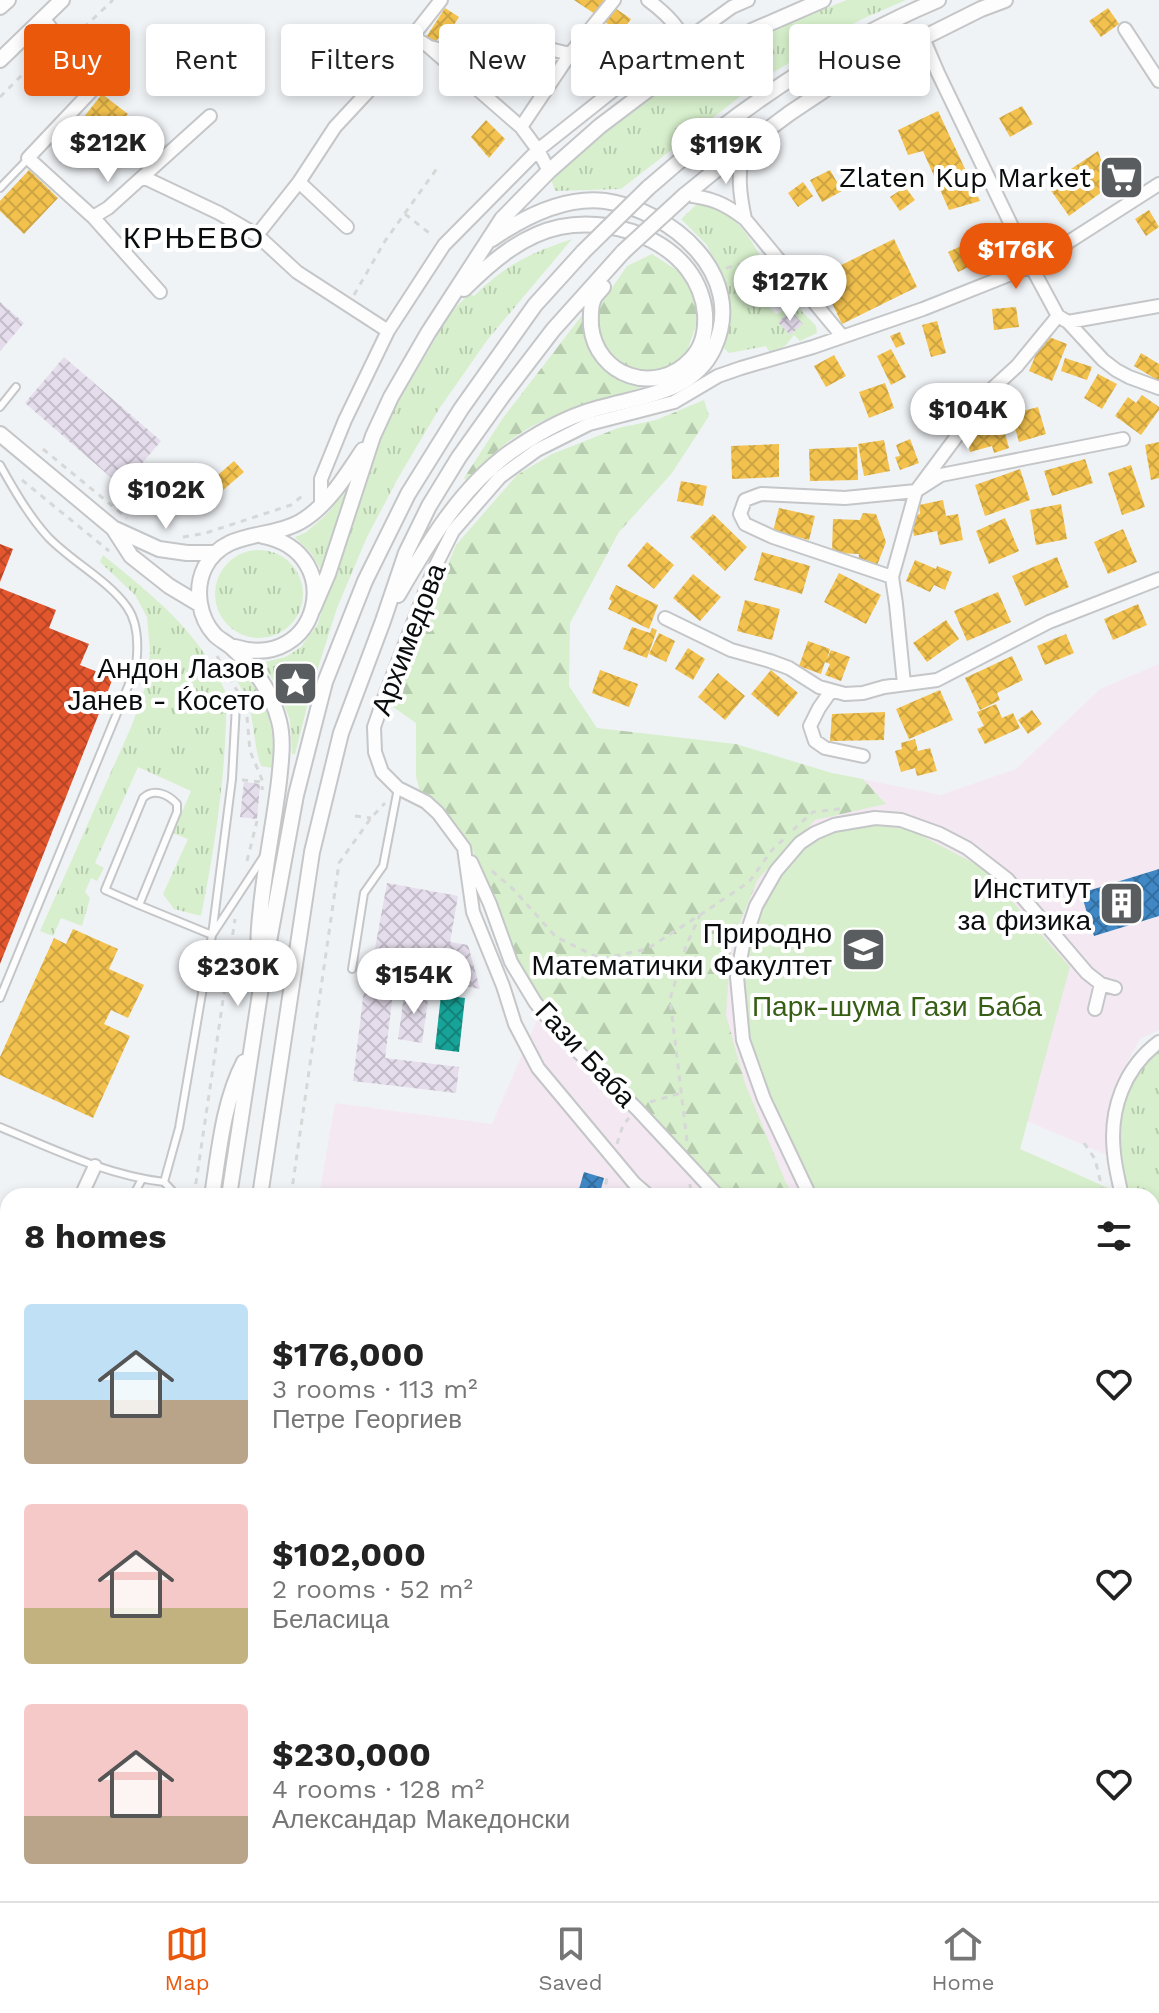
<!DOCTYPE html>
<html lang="en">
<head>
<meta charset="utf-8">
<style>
	:root { --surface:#fff; --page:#f6f6f6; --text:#222; --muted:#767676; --line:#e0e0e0; --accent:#ea580c }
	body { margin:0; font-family:"Work Sans",sans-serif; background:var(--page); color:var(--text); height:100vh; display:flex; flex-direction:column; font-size:30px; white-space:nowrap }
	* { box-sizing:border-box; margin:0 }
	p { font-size:26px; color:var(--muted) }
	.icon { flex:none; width:44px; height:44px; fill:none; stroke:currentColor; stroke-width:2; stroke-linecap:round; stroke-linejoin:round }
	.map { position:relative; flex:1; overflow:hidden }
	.side { position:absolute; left:0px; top:1188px; width:1160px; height:714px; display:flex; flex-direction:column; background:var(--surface); border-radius:24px 24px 0 0; box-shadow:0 4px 12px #0003 }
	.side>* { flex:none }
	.hud { position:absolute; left:24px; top:24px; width:1112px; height:72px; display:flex; gap:16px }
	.price { position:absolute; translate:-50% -68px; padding:0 18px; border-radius:28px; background:#fff; color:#222; font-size:26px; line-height:52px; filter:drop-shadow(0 2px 4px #0008) }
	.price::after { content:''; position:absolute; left:50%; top:48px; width:24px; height:18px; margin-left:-12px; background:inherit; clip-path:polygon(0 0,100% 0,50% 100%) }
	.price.selected { background:var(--accent); color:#fff }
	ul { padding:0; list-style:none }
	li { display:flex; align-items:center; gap:24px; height:200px; padding:0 24px }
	li span { display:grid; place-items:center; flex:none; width:224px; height:160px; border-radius:8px; color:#555 }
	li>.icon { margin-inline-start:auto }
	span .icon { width:96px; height:96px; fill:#fffc; stroke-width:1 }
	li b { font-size:34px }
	h2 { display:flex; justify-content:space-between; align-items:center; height:96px; padding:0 24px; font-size:34px }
	.pill { padding:0 28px; border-radius:8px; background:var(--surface); box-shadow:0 4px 12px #0003; font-size:28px; line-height:72px }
	.pill.selected { background:var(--accent); color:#fff }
	.menu { display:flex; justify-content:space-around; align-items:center; height:112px; border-top:2px solid var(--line); background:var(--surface); font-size:22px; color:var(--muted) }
	.menu a { display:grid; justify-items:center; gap:4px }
	.menu .selected { color:var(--accent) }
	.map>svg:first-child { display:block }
	.education { fill:#f4e9f2 }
	.grass { fill:url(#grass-tufts) }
	.forest { fill:url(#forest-firs) }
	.park { fill:#d7efcc }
	.homes { fill:url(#homes-cross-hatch) }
	.shops { fill:url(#shops-cross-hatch) }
	.schools { fill:url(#schools-cross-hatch) }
	.public { fill:url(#public-cross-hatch) }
	.building { fill:url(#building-cross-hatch) }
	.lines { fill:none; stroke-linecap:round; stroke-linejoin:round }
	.service-casing { stroke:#c4c6c8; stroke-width:10 }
	.minor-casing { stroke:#c4c6c8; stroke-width:16 }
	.tertiary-casing { stroke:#c4c6c8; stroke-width:18 }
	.path { stroke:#d6d7d7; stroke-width:3; stroke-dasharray:6 6; stroke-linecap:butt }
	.service { stroke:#fdfdfe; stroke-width:6 }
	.minor { stroke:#fdfdfe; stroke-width:12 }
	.tertiary { stroke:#fdfdfe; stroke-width:14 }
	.tertiary-bridge-casing { stroke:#c4c6c8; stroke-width:18; stroke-linecap:butt }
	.tertiary-bridge { stroke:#fdfdfe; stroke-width:14 }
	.labels { text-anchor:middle; stroke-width:8; stroke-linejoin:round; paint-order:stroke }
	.poi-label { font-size:28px; fill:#0a0c0d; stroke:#fff; text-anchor:end }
	.street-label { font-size:28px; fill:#0a0c0d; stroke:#fff }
	.park-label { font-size:28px; fill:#365e14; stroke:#fff }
	.neighbourhood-label { font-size:30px; letter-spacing:2px; fill:#0a0c0d; stroke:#fff }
</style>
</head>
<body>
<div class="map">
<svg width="1159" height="1901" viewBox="0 0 1159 1901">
	<defs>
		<pattern id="grass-tufts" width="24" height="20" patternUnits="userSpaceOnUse" patternTransform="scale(2)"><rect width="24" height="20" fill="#d7efcc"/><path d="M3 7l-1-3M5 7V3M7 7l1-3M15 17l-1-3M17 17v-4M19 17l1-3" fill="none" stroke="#b7ccae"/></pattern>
		<pattern id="forest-firs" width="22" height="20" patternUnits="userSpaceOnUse" patternTransform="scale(2)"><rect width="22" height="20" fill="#d7efcc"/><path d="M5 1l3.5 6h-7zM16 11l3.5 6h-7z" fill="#b7ccae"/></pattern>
		<pattern id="homes-cross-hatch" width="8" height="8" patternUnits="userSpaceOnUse" patternTransform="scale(2)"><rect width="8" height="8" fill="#f2c14e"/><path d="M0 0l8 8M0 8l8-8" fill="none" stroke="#cea543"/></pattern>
		<pattern id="shops-cross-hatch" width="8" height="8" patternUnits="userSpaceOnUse" patternTransform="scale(2)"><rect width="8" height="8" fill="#e4572e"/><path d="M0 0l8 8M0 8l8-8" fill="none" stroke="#b74626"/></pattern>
		<pattern id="schools-cross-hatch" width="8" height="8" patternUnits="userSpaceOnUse" patternTransform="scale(2)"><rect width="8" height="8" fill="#3f88c5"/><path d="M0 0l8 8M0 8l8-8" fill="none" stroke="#336e9e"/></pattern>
		<pattern id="public-cross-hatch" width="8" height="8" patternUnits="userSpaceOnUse" patternTransform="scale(2)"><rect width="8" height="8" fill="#17a398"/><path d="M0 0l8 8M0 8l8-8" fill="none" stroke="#13837a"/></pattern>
		<pattern id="building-cross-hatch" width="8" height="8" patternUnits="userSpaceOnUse" patternTransform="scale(2)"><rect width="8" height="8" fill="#e5ddec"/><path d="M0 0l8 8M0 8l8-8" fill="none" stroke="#c3bcc9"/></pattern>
	</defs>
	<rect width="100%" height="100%" fill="#f0f3f6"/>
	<path class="education" d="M1159,664V1030L1140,1039L1124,1068L1119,1083L1111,1157L962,1093L927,1196H319L335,1103L492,1124L603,867L813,812L863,779L940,795L1016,769L1100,689Z"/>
	<path class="grass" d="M847,0H906L860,20L764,78L621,189L555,191L551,179L609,126L672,82L757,36Z
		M696,205C705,205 713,205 721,210C741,221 754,245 765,264L746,283L776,314L796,305L816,326L817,333L800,341L794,335L786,345L771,354L766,346L729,353L722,346L728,327L723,280L707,245L681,219Z
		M572,239L488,339L439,409L397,480L367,537L337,608L312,687L295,754H292L290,720L277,686L262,663L285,657L292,653L301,647L318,624L338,549L360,485L388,419L451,312L469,294L474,296C507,264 528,254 572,239Z
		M346,491L323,566L320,568L311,553L295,537L305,533L326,515Z
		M215 594a44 44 0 1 1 88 0a44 44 0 1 1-88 0Z
		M103,555C150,593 201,633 225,691C228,700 226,712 226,721C224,787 214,852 201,916L174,909L163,894L188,839L173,833L191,791L138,767L95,863L104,868L97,881L91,878L85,892L90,898L82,926L61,918L53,936L40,931L132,725L148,679L150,651L147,617L135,595L100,562Z
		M229,661C265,689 276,724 273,768L261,766C253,744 255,720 246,698C241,686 233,675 227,664Z
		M1159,1042V1235L1152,1238V1196H1122L1114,1153L1120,1093Z"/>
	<path class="forest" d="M652,254L681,273L694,292L697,323L687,351L673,364L655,373H629L603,348L595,321L598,308L627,266Z
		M583,314C586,328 588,345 594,358C603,375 625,383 642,387C603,400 559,410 524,431C502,444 483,463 467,481L464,478L503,418Z
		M704,400L709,416L672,473L619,532L570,623L569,686L597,728L736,744L832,773L863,779L886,804L815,820L758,879L731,944L726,1015L745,1083L786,1183L795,1196H722L559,1024L530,983L508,944L473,851L454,823L420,792L416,776V723L393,707L419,635L456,545L517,475L552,454L618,428L656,420Z"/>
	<path class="park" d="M853,824L909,829L983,868L1070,967L1020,1149L1115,1191L1122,1196H810L743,1040L742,954L777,870L814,834Z
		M1159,1235V1901H901L904,1894H1152V1321H1156L1157,1314L1152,1308V1238Z"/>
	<path class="homes" d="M574,0H604L595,14Z
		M445,8L459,17L452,28L447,25L436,42L427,36Z
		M615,8L631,19L621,33L605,22Z
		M1108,8L1119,24L1101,37L1089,21Z
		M617,42L631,54L618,69L608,61L611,58L607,55Z
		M102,94L128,114L87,166L61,146Z
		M1022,106L1033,124L1010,137L999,118Z
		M938,111L980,201L949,210L923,151L908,155L898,130Z
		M486,120L505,139L489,158L471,137Z
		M1098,151L1110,186L1069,216L1047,185Z
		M29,170L58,198L24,234L0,211V201Z
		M830,170L842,191L822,202L810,180Z
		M803,182L813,196L798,207L788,193Z
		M905,187L915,200L900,211L890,197Z
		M1149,210L1159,227L1146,236L1135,219Z
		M894,239L917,287L842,324L819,276Z
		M974,240L983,260L958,272L948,252Z
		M1016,307L1019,327L994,330L992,309Z
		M937,321L946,353L931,357L922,325Z
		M900,332L905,344L896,348L890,336Z
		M1044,335L1067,344L1052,381L1029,371Z
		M891,349L906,377L891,385L877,356Z
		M1141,353L1159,364V381L1134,366Z
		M834,355L846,376L826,387L814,366Z
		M1065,358L1092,367L1087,380L1061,371Z
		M1098,374L1117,384L1102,409L1084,398Z
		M885,383L894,408L869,418L859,392Z
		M1142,395L1159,407V410L1141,435L1115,416L1128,397L1136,403Z
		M1038,407L1046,434L1019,442L1011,414Z
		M1001,419L1009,448L994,453L992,446L970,452L964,429Z
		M910,439L919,463L900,470L895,457L900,456L896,445Z
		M884,440L890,471L864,476L858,444Z
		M1159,442V478L1151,480L1145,445Z
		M779,444V477L732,479L731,446Z
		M857,447L858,480L810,481L809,449Z
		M1085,459L1093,483L1052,496L1044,471Z
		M234,461L244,472L214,498L204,487Z
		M1131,465L1145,507L1122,515L1108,473Z
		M1020,469L1030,500L985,516L975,485Z
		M681,481L707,486L703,506L677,501Z
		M943,500L946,516L958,514L963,540L940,545L937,531L914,536L910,516L920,514L919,505Z
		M1061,504L1067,539L1036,545L1030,510Z
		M779,508L815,516L809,540L773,531Z
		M863,513L876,514L886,542L876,568L858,565L859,554L838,553L832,551L833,519L860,520Z
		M713,514L747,547L725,571L690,537Z
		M1005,518L1019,551L989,564L976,531Z
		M1123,529L1137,562L1108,574L1094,542Z
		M647,542L674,565L654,589L627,566Z
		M762,552L810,566L802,594L754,580Z
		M1057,557L1069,587L1025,606L1012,576Z
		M915,560L936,569L937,566L952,572L945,590L934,585L930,592L906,581Z
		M839,573L881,595L866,624L824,602Z
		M693,574L721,597L700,621L673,598Z
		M616,585L658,605L649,629L608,609L612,601L609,599Z
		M998,592L1011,622L967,641L954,611Z
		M745,600L780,609L772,640L737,631Z
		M1138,604L1147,625L1113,640L1104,619Z
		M946,620L959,639L927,662L913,643Z
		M632,627L650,633L652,628L657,630L647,658L623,649Z
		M659,633L675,641L666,662L649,654Z
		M1066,634L1074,653L1045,665L1037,646Z
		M808,641L830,649L827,659L831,650L850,657L841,681L825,675L830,664L825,662L821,674L799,666Z
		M688,648L705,659L693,680L675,669Z
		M1012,656L1023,680L997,693L1000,700L980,710L965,678Z
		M600,670L638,684L629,707L592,693Z
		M771,670L798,693L778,717L751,694Z
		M718,673L745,696L725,720L698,697Z
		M940,690L953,720L909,739L896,709Z
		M996,704L1002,718L1013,713L1020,728L985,744L977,729L984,726L977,712Z
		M1032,710L1042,724L1028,734L1018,720Z
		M885,712L884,740L830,741L832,714Z
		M915,739L918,751L930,748L937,771L917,776L915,768L901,772L895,751L902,749L901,743Z
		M73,929L118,949L109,969L144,985L128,1018L111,1010L104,1024L130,1036L93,1118L0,1075V1057L54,938L66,944Z
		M381,1894H446L444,1901H379Z"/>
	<path class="shops" d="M1125,160L1136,187L1119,195L1107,168Z
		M0,544L13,549L0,582Z
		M0,588L56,610L49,628L89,644L80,665L113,678L0,964Z"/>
	<path class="schools" d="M1159,869V916L1094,936L1081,893Z
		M584,1172L604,1178L599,1196H577Z"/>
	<path class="public" d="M441,995L465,998L459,1052L435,1049Z"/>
	<path class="building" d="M0,302L24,323L0,351Z
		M791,311L803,324L790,335L778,322Z
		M64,357L161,441L122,487L25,403Z
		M244,782L260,784L257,819L240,817Z
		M387,883L458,896L450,942L468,945L480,989L371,970Z
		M366,973L395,977L385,1058L459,1067L456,1093L353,1081Z
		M405,989L429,993L422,1043L398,1039Z
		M580,1894H624L621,1901H578Z
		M834,1894H865L863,1901H832Z"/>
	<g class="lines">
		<defs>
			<path id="service" d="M0,188L28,159
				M0,407L16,387
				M0,465C14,490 29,516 48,537C72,562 108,580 127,607C137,621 138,639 137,655C137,665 132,675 129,684L0,998
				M139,905L105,890L143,798C154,788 168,794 177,804V812L139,905L212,935L264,856
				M352,969L364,893L383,866L398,788
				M0,1127C53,1149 106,1175 164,1182L177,1196
				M164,1182L179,1128L212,935L232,779L236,705
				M133,1196L142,1179
				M0,1529L8,1508
				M0,1534L8,1537
				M0,1559L8,1566
				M0,1590L8,1593
				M282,1894L297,1901
				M59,1901L60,1894
				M561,1901L563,1894
				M785,1901L787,1894"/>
			<path id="minor" d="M648,0C675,20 682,32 694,62
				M43,18L63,44L99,83L28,158L93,217L160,292
				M1125,29L1159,81
				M414,37L428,46L521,127L538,150L549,171
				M923,38L938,73L1031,266L1058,316L1068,322L1103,360L1116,370L1129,377L1159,388
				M430,47L501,64L523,48L537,46L570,54
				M521,127L570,54L614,0
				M743,148C738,176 739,191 745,219
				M143,177L219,213L257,235L297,272L388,331
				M299,182L347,227
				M685,195C712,198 724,203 745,219L842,336
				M93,217L108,208L210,116
				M257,235L299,182L335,127L375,84L441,0
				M1068,322L1159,306
				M321,505V479L345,420L388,331L444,245L538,150L645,65L685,41L732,7L748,0
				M892,577L773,537L745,524L740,514L745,500L761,494L845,498L916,491L941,475L1123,439
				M665,618L731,650L770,661L789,668L819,687L845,694L863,693L884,687L937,680L1049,622L1159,579
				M904,684L896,604L892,577L916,491L992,389L1017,366L1058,316
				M831,691L819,708L810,726L815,741L825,748L863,756
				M471,862L490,904L511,962L535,1002L564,1038L637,1109L718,1196
				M1095,1009L1101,984
				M81,1196L95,1166
				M649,1196L634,1183L538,1068L515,1024L503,986L473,912L464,848L438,813L426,802L398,788L382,772L375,752L374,727L383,701L434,569L453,531L500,477L537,450L589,424L674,402L718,376L741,368L813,347L923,309L1031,266L1159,184
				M810,1196L764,1099L743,1040L737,977L743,945L756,906L776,871L800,843L815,833L834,825L875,818L901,820L940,834L967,848L1007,879L1087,973L1101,984L1115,988
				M1122,1196C1119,1182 1115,1167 1114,1153C1109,1110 1124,1068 1159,1042
				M0,1385L8,1365
				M1006,1901L1010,1894"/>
			<path id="tertiary" d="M0,7L8,0
				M0,60L62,0
				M648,188C734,112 831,45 938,0
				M685,195L743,148L790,113L841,79L981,9L1005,0
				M464,289C491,262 522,235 560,227C619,215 699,246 705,314C706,330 703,347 691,359C656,397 596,376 591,326C591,319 590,308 593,301C594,296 600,291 603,287
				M0,434L113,528L131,556L169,586L199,604
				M113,528L159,549L187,553H215
				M398,595C428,543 460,489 509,453C532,437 557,422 583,413C629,396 691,398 714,348C748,275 671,210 605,201C564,196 524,217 492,239
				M313,609L328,574L373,436L391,397L428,333L502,219L549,171L600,126L649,89L701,58L754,30L823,0
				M235,647C319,673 349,553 263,536
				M260,961C257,943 259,925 261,907C265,865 274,823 279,781C281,761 284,740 279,721C274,701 264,683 251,667C245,660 237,652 230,646C225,642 219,639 215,635C199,618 194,589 205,567C225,529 268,540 300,522C328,506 346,475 363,450
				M212,1196C219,1152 223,1102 244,1062
				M229,1196L263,974L296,795L325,682L365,581L408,494L461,409L535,305L583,252
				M260,1196L312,852L341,733L383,621L406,553L429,506L459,457L504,394L553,330L623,252
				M115,1901L117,1894
				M155,1901L156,1894"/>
		</defs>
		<use href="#service" class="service-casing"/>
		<use href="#minor" class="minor-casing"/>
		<use href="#tertiary" class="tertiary-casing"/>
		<path class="path" d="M75,36L113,0
			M0,97L42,55L52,50
			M405,214L433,236
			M726,268L761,259
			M354,295L385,241L438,167
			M43,449L127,518
			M22,480L109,551
			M183,537L206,533L291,505L306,493
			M217,656L239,694
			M247,717L250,751L263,782L262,790
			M242,780L263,782
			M355,816L371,818
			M793,830L813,812L846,808
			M247,861L257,821
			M492,871L513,889L556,937L601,959L647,949L700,915L749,882L772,850L785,838
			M650,1102L681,1093
			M687,1141L670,999L686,946L700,915
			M1084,1143L1095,1159L1104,1196
			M617,1144L623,1125L629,1118
			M690,1184L691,1196
			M194,1196L235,919
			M291,1196L339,863L371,818L385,803
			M603,1196L608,1174
			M1152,1874L1159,1867
			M86,1901L87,1894
			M178,1901L180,1894
			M1126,1901L1132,1894"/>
		<use href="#service" class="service"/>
		<use href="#minor" class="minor"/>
		<use href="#tertiary" class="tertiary"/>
		<defs>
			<path id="tertiary-bridge" d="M583,252L648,188
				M623,252L685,195"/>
		</defs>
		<use href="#tertiary-bridge" class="tertiary-bridge-casing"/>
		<use href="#tertiary-bridge" class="tertiary-bridge"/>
	</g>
	<defs>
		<symbol id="supermarket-square" viewBox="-11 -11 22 22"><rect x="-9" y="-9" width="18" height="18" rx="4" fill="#5a5d5f" stroke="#fff"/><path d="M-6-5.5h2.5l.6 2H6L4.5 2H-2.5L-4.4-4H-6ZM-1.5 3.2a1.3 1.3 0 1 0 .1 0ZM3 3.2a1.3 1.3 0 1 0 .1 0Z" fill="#fff"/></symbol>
		<symbol id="sight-square" viewBox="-11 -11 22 22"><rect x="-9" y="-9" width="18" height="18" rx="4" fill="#5a5d5f" stroke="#fff"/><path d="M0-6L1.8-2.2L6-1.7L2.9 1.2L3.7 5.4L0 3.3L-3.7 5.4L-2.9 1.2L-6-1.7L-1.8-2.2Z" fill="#fff"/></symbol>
		<symbol id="building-square" viewBox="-11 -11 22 22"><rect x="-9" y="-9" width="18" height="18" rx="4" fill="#5a5d5f" stroke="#fff"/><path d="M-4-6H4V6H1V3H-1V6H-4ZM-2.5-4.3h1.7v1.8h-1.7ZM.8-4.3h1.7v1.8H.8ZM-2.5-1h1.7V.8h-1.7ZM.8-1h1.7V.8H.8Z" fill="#fff"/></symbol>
		<symbol id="university-square" viewBox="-11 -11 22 22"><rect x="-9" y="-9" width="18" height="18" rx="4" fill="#5a5d5f" stroke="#fff"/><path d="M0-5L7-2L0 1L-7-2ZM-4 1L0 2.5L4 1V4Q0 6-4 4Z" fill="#fff"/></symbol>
	</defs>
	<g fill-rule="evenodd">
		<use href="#supermarket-square" x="1096" y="152" width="51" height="51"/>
		<use href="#sight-square" x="270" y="658" width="51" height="51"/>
		<use href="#building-square" x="1096" y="878" width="51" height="51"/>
		<use href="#university-square" x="838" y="924" width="51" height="51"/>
	</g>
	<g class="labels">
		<g class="poi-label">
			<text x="1091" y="187">Zlaten Kup Market</text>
			<text x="265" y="678">Андон Лазов<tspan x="265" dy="32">Јанев - Ќосето</tspan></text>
			<text x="1091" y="898">Институт<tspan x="1091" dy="32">за физика</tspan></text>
			<text x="832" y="943">Природно<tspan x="832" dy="32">Математички Факултет</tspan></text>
		</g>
		<g class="street-label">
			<text transform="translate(408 639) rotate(-69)" y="10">Архимедова</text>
			<text transform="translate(586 1054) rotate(47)" y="10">Гази Баба</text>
		</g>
		<g class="park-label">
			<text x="897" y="1016">Парк-шума Гази Баба</text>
		</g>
		<g class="neighbourhood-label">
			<text x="194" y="248">КРЊЕВО</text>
		</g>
	</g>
</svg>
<b class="price" style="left:108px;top:184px">$212K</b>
<b class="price" style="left:726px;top:186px">$119K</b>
<b class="price selected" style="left:1016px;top:291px">$176K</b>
<b class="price" style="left:790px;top:323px">$127K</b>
<b class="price" style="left:968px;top:451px">$104K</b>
<b class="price" style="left:166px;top:531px">$102K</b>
<b class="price" style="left:238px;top:1008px">$230K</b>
<b class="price" style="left:414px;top:1016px">$154K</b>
<div class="hud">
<a class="pill selected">Buy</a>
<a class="pill">Rent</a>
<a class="pill">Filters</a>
<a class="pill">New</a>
<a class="pill">Apartment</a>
<a class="pill">House</a>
</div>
<section class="side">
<h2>8 homes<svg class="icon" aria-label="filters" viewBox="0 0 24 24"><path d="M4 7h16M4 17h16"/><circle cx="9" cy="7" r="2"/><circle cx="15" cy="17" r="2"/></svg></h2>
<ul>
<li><span style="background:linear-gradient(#bfe0f5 60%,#b9a48a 0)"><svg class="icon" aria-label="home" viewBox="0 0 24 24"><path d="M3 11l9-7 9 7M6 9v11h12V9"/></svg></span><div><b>$176,000</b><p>3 rooms · 113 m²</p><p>Петре Георгиев</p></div><svg class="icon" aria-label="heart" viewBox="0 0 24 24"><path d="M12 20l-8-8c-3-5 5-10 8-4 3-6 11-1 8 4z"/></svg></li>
<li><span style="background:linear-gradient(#f6c9c9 65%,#c2b280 0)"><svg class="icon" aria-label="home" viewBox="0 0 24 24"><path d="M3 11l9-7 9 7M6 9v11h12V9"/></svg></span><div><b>$102,000</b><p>2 rooms · 52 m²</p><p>Беласица</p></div><svg class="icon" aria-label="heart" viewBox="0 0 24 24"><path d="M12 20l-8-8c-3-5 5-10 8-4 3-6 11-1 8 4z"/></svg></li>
<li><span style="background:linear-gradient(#f6c9c9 70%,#b9a48a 0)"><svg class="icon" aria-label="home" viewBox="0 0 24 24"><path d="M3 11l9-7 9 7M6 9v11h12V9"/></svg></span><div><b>$230,000</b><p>4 rooms · 128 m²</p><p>Александар Македонски</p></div><svg class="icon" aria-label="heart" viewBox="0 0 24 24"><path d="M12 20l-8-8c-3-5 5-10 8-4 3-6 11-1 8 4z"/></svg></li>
</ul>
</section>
</div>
<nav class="menu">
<a class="selected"><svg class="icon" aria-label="map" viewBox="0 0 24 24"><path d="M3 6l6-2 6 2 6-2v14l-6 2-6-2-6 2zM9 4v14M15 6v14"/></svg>Map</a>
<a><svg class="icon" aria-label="saved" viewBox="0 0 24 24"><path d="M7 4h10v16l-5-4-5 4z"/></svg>Saved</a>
<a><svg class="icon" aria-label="home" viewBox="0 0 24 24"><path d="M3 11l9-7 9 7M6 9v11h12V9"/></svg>Home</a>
</nav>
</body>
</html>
